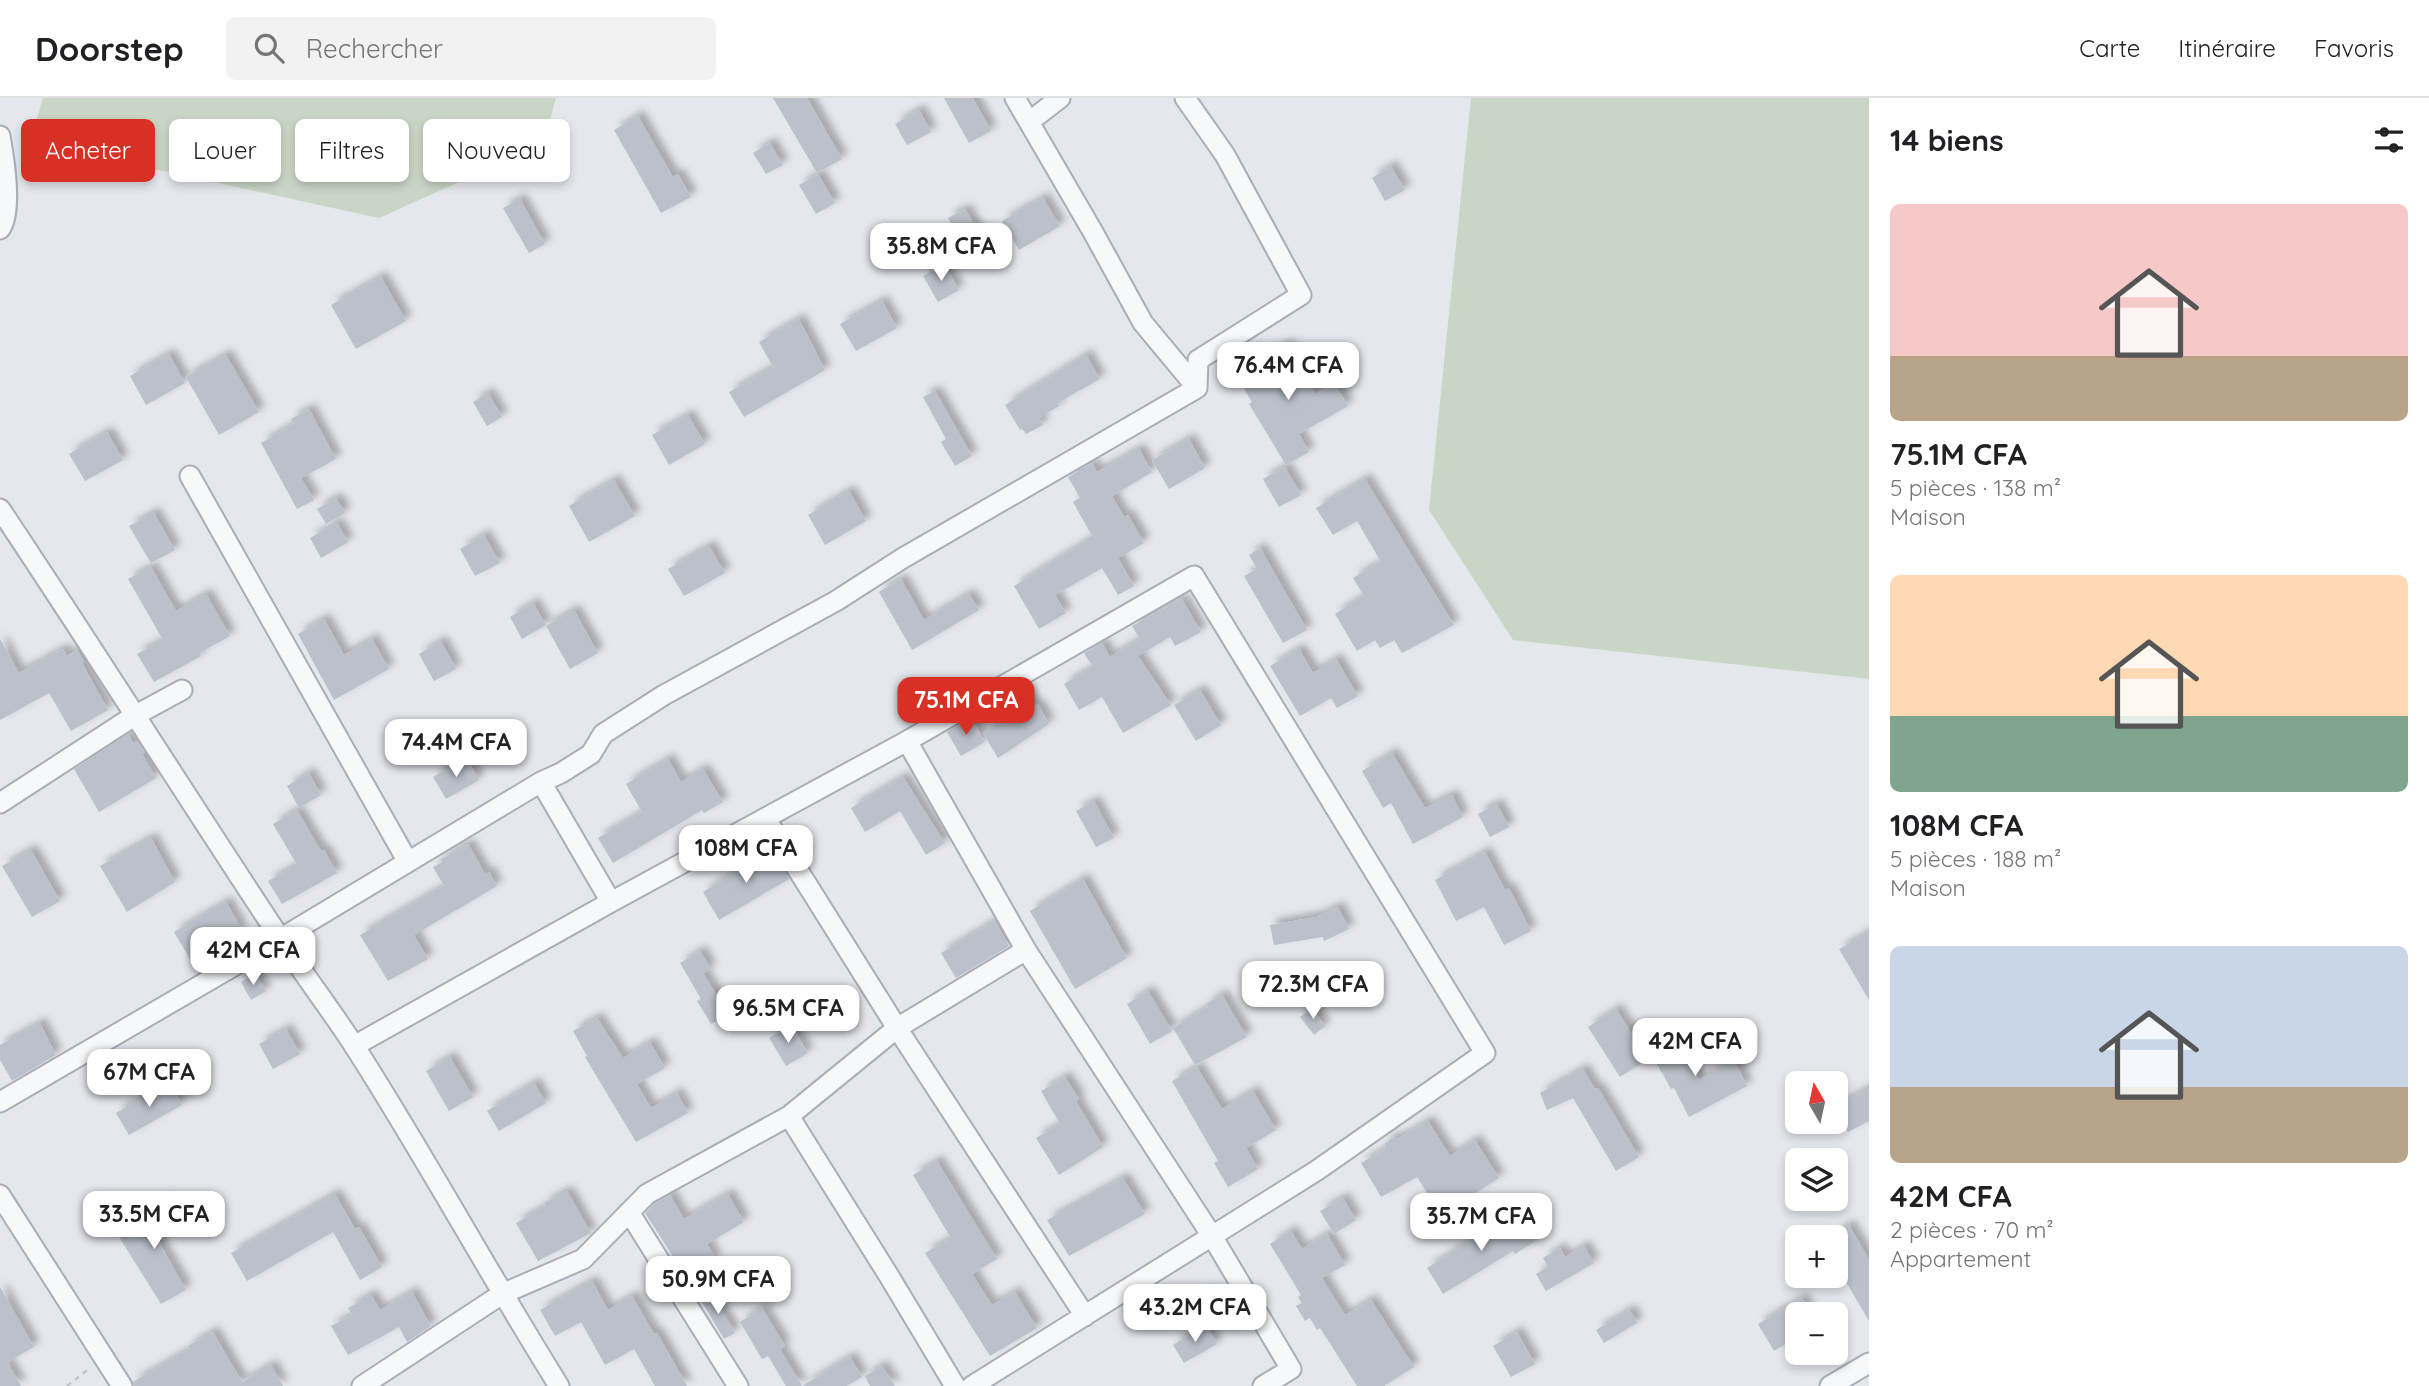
<!DOCTYPE html>
<html lang="fr">
<head>
<meta charset="utf-8">
<style>
	:root { --surface:#fff; --page:#f2f2f2; --text:#202124; --muted:#757577; --line:#e0e0e0; --accent:#d93025 }
	body { margin:0; font-family:Quicksand,sans-serif; background:var(--page); color:var(--text); height:100vh; display:flex; flex-direction:column; font-size:26px; white-space:nowrap }
	* { box-sizing:border-box; margin:0 }
	p { font-size:23px; color:var(--muted) }
	.icon { flex:none; width:38px; height:38px; fill:none; stroke:currentColor; stroke-width:2; stroke-linecap:round; stroke-linejoin:round }
	.map { position:relative; flex:1; overflow:hidden }
	.sheet { display:flex; flex-direction:column; background:var(--surface); width:560px }
	.sheet>* { flex:none }
	.hud { position:absolute; left:21px; top:21px; width:665px; height:63px; display:flex; gap:14px }
	.needle { width:46px; rotate:351deg }
	.controls { position:absolute; left:1785px; top:973px; display:grid; gap:14px }
	.controls a { display:grid; place-items:center; width:63px; height:63px; border-radius:10px; background:var(--surface); box-shadow:0 4px 10px #0003; font-size:35px }
	.price { position:absolute; translate:-50% -60px; padding:0 16px; border-radius:14px; background:#fff; color:#222; font-size:23px; line-height:46px; filter:drop-shadow(0 2px 4px #0008) }
	.price::after { content:''; position:absolute; left:50%; top:42px; width:21px; height:16px; margin-left:-10px; background:inherit; clip-path:polygon(0 0,100% 0,50% 100%) }
	.price.current { background:var(--accent); color:#fff }
	ul { padding:0; list-style:none }
	li { display:grid; align-content:center; gap:14px; height:371px; padding:0 21px }
	li span { display:grid; place-items:center; height:217px; border-radius:10px; color:#555 }
	li>.icon { margin-inline-start:auto }
	span .icon { width:126px; height:126px; fill:#fffc; stroke-width:1 }
	li b { font-size:30px }
	h2 { display:flex; justify-content:space-between; align-items:center; height:84px; padding:0 21px; font-size:30px }
	.pill { padding:0 24px; border-radius:10px; background:var(--surface); box-shadow:0 4px 10px #0003; font-size:24px; line-height:63px }
	.pill.current { background:var(--accent); color:#fff }
	header { display:flex; align-items:center; gap:42px; box-sizing:border-box; height:98px; padding:0 35px; background:var(--surface); border-bottom:2px solid var(--line) }
	header strong { font-size:33px }
	nav { display:flex; gap:38px; margin-inline-start:auto; font-size:24px }
	.search { width:490px; height:63px; background:var(--page); display:flex; align-items:center; gap:18px; box-sizing:border-box; padding:0 24px; border-radius:10px; color:var(--muted); font-size:26px }
	main { display:flex; flex:1; min-height:0 }
	.map>svg:first-child { display:block }
	.green { fill:#c9d6c5 }
	.building { fill:#bbc0ca; filter:url(#shadow) }
	.lines { fill:none; stroke-linecap:round; stroke-linejoin:round }
	.minor-casing { stroke:#a9aeb7; stroke-width:23 }
	.path { stroke:#c2c5cb; stroke-width:2.5; stroke-dasharray:5 5; stroke-linecap:butt }
	.minor { stroke:#f7f8fa; stroke-width:19 }
</style>
</head>
<body>
<header>
<strong>Doorstep</strong>
<div class="search"><svg class="icon" aria-label="search" viewBox="0 0 24 24"><circle cx="10" cy="10" r="6"/><path d="M15 15l6 6"/></svg>Rechercher</div>
<nav><a>Carte</a><a>Itinéraire</a><a>Favoris</a></nav>
</header>
<main>
<div class="map">
<svg width="1869" height="1288" viewBox="0 0 1869 1288">
	<defs>
		<filter id="shadow"><feDropShadow dx="6" dy="-6" stdDeviation="3.5" flood-color="#0004"/></filter>
	</defs>
	<rect width="100%" height="100%" fill="#e4e7ec"/>
	<path class="green" d="M43,0H556L543,46L379,120L30,44Z
		M1471,0H1869V581L1513,542L1429,412Z"/>
	<path class="building" d="M773,0H807L842,61L817,75Z
		M944,0H973L991,33L969,45Z
		M919,12L931,34L907,47L895,26Z
		M638,18L673,79L678,76L691,99L661,115L614,32Z
		M770,45L783,67L766,76L753,55Z
		M1391,68L1405,92L1385,103L1372,80Z
		M818,76L835,105L816,116L799,87Z
		M1043,100L1060,128L1019,152L1002,123Z
		M520,101L545,146L529,155L503,110Z
		M965,111L982,140L965,150L948,120Z
		M944,166L959,192L938,204L923,178Z
		M381,179L406,223L356,251L331,207Z
		M882,203L897,230L856,253L840,226Z
		M799,221L825,272L744,319L729,294L773,269L759,244Z
		M1287,246L1315,296L1334,285L1348,308L1299,336L1309,354L1286,367L1249,306L1252,304L1238,281L1264,266L1261,261Z
		M169,256L185,285L146,307L130,278Z
		M226,257L259,314L219,337L186,279Z
		M1086,257L1100,281L1057,305L1059,308L1039,320L1043,327L1026,336L1022,331L1020,332L1005,307Z
		M935,293L972,358L955,368L941,344L946,341L923,299Z
		M488,295L502,319L487,328L473,304Z
		M309,311L336,361L301,380L314,402L297,411L261,345L294,326L291,321Z
		M688,317L705,346L669,367L652,337Z
		M107,334L123,362L85,383L69,356Z
		M1189,341L1205,370L1169,391L1152,362Z
		M1139,351L1152,374L1112,398L1124,419L1128,417L1144,445L1118,460L1134,488L1118,497L1102,470L1055,497L1066,515L1039,531L1014,488L1087,443L1086,441L1092,438L1073,404L1080,400L1068,379L1092,365L1097,374Z
		M1285,369L1301,397L1279,409L1263,381Z
		M1365,381L1454,527L1402,555L1394,542L1380,550L1375,542L1357,553L1335,516L1364,498L1353,480L1381,464L1357,423L1333,437L1316,410Z
		M614,382L635,418L589,444L569,408Z
		M849,393L866,423L825,447L808,417Z
		M336,400L345,415L326,426L317,411Z
		M154,415L175,452L151,465L129,428Z
		M337,425L348,444L321,460L310,440Z
		M484,437L500,465L475,478L460,451Z
		M709,448L725,475L684,498L668,471Z
		M1260,450L1307,532L1283,545L1244,478L1257,471L1249,457Z
		M151,469L176,513L206,496L230,538L199,555L201,558L154,584L137,556L163,542L128,481Z
		M901,481L924,522L969,496L979,512L912,552L879,494Z
		M1182,501L1201,534L1175,548L1170,539L1138,558L1171,607L1123,635L1102,599L1079,612L1064,586L1093,569L1084,555L1102,545L1110,559L1140,541L1132,528Z
		M533,505L546,527L522,541L510,519Z
		M574,512L598,555L570,571L546,528Z
		M324,521L344,557L372,541L389,571L334,602L298,536Z
		M0,541L19,575L63,551L67,558L77,552L84,564L82,565L108,612L71,633L49,595L0,622Z
		M441,543L456,571L434,583L419,556Z
		M1299,551L1313,575L1336,561L1358,598L1337,610L1331,600L1300,618L1270,568Z
		M1023,590L1034,608L1038,606L1049,626L998,660L983,635L1012,618L1003,602Z
		M1200,592L1221,627L1196,643L1174,607Z
		M971,620L985,644L961,658L947,634Z
		M128,636L133,645L137,643L145,654L142,656L156,680L99,714L74,671Z
		M1392,655L1425,710L1452,697L1463,719L1413,746L1391,705L1383,710L1362,673Z
		M466,660L479,682L446,701L433,679Z
		M668,661L681,684L703,671L723,704L704,715L702,712L613,765L598,740L642,714L626,686Z
		M309,675L321,697L299,710L287,688Z
		M903,679L945,745L926,757L900,713L865,734L851,710Z
		M1094,703L1114,740L1096,749L1076,713Z
		M1497,706L1509,729L1490,739L1478,716Z
		M297,712L321,753L324,752L337,775L282,806L268,783L297,767L273,726Z
		M151,740L175,784L127,814L100,768Z
		M468,746L485,776L489,774L497,788L414,837L428,861L388,883L360,837L444,788L433,769L443,764L441,761Z
		M31,752L60,803L32,819L2,768Z
		M772,753L789,781L719,822L703,794Z
		M1485,754L1505,792L1509,790L1531,833L1504,847L1484,809L1456,823L1435,782Z
		M1083,781L1127,860L1075,891L1030,813Z
		M226,804L242,832L190,861L174,834Z
		M1338,809L1349,831L1324,843L1323,839L1274,847L1270,827L1316,819Z
		M995,823L1009,848L956,880L941,855Z
		M1869,834V902L1839,851Z
		M700,853L711,871L703,875L728,916L711,926L697,903L701,901L680,865Z
		M255,875L266,893L251,902L241,884Z
		M1148,893L1172,933L1150,946L1127,906Z
		M1222,897L1247,939L1195,967L1173,930L1208,909L1206,906Z
		M1312,910L1325,928L1314,937L1300,919Z
		M1616,911L1648,961L1620,979L1588,929Z
		M597,920L623,960L650,944L665,970L637,986L651,1010L677,995L688,1015L636,1044L585,959L587,958L573,933Z
		M40,925L56,957L12,983L0,962V947Z
		M791,927L808,955L786,968L769,940Z
		M286,931L300,956L273,971L259,946Z
		M1673,938L1699,982L1734,963L1747,988L1689,1019L1674,990L1671,991L1649,952Z
		M450,959L473,999L449,1013L426,973Z
		M1197,969L1222,1011L1253,993L1276,1032L1246,1050L1258,1071L1228,1089L1214,1065L1218,1063L1172,983Z
		M1583,971L1595,991L1598,990L1639,1059L1616,1073L1573,1000L1547,1012L1540,995Z
		M1065,979L1079,1001L1076,1003L1103,1049L1059,1077L1036,1040L1060,1026L1041,993Z
		M170,984L182,1007L129,1037L116,1015Z
		M534,985L546,1005L499,1033L487,1013Z
		M1869,990V1023L1848,1034L1836,1013V1008Z
		M1428,1023L1450,1058L1475,1042L1499,1080L1441,1117L1417,1079L1381,1099L1361,1065L1386,1050L1384,1046L1395,1039L1397,1041Z
		M937,1063L997,1161L972,1176L992,1207L1015,1194L1037,1230L990,1258L925,1155L951,1140L913,1077Z
		M1123,1080L1145,1116L1069,1158L1047,1122Z
		M567,1093L591,1135L538,1163L516,1125L546,1108L544,1105Z
		M335,1096L355,1131L359,1129L382,1169L360,1182L333,1134L247,1183L231,1155Z
		M728,1096L744,1124L707,1146L716,1161L686,1179L645,1115L654,1106L670,1097L684,1121Z
		M1343,1100L1356,1122L1334,1136L1320,1113Z
		M169,1104L182,1128L158,1142L186,1192L161,1206L116,1134Z
		M1516,1114L1534,1144L1515,1156L1513,1153L1443,1196L1427,1170Z
		M1849,1127L1869,1162V1223L1836,1167V1135Z
		M1291,1133L1302,1151L1327,1136L1345,1167L1322,1180L1345,1217L1371,1202L1414,1269L1384,1288H1357L1320,1230L1317,1232L1310,1220L1305,1223L1296,1208L1302,1205L1298,1199L1301,1197L1270,1146Z
		M1584,1148L1594,1165L1546,1193L1536,1176L1548,1169L1543,1160L1560,1150L1565,1159Z
		M592,1183L608,1212L632,1198L654,1236L657,1235L687,1288H655L634,1251L605,1267L581,1224L555,1238L540,1212Z
		M0,1189L34,1249L7,1264L21,1288H0Z
		M412,1194L431,1228L407,1244L399,1229L348,1257L331,1228L352,1217L348,1210L371,1197L380,1212Z
		M1209,1194L1224,1218L1208,1228L1193,1203Z
		M711,1195L735,1235L724,1241L700,1201Z
		M1802,1200L1811,1216H1797V1239L1774,1253L1758,1226Z
		M762,1210L785,1248L780,1251L802,1288L850,1259L862,1279L847,1288H786L768,1258L762,1261L740,1224Z
		M1630,1212L1637,1225L1604,1245L1596,1232Z
		M1206,1227L1217,1246L1184,1265L1173,1247Z
		M213,1234L242,1284L271,1267L283,1288H134L133,1284L190,1251L188,1248Z
		M1517,1234L1535,1266L1511,1279L1493,1248Z
		M882,1268L895,1288H870L865,1278Z"/>
	<g class="lines">
		<defs>
			<path id="minor" d="M1015,0L1093,134L1143,225L1197,290
				M1029,24L1060,0
				M0,38C4,60 13,113 0,131
				M190,378L408,764
				M0,411C95,553 186,698 280,840C304,877 331,912 355,949C426,1060 489,1176 559,1288
				M907,643L1026,852L1212,1138L1291,1271L1263,1288
				M541,684L611,804
				M0,705L134,618L182,592
				M766,721L897,930L1085,1218
				M354,948L611,804L907,643L1194,478L1485,955L1316,1073L972,1288
				M0,1004L280,841L541,684L561,675L591,656L603,636L664,597L836,503L903,460L1197,290L1198,262L1301,197L1225,57L1185,0
				M789,1018L889,1178L955,1288
				M0,1097L122,1288
				M629,1114L738,1288
				M362,1288L502,1196L583,1161L647,1096L789,1018L897,930L1026,852
				M1830,1288L1869,1265"/>
		</defs>
		<use href="#minor" class="minor-casing"/>
		<path class="path" d="M67,1288L90,1270"/>
		<use href="#minor" class="minor"/>
	</g>
</svg>
<div class="controls">
<a><svg class="needle" viewBox="-14 -14 28 28"><path d="M0-13l5 13h-10z" fill="#e53935"/><path d="M0 13l5-13h-10z" fill="#757577"/></svg></a>
<a><svg class="icon" aria-label="layers" viewBox="0 0 24 24"><path d="M12 4l9 5-9 5-9-5zM3 14l9 5 9-5"/></svg></a>
<a>+</a>
<a>−</a>
</div>
<b class="price" style="left:941px;top:185px">35.8M CFA</b>
<b class="price" style="left:1288px;top:304px">76.4M CFA</b>
<b class="price current" style="left:966px;top:639px">75.1M CFA</b>
<b class="price" style="left:456px;top:681px">74.4M CFA</b>
<b class="price" style="left:746px;top:787px">108M CFA</b>
<b class="price" style="left:253px;top:889px">42M CFA</b>
<b class="price" style="left:1313px;top:923px">72.3M CFA</b>
<b class="price" style="left:788px;top:947px">96.5M CFA</b>
<b class="price" style="left:1695px;top:980px">42M CFA</b>
<b class="price" style="left:149px;top:1011px">67M CFA</b>
<b class="price" style="left:154px;top:1153px">33.5M CFA</b>
<b class="price" style="left:1481px;top:1155px">35.7M CFA</b>
<b class="price" style="left:718px;top:1218px">50.9M CFA</b>
<b class="price" style="left:1195px;top:1246px">43.2M CFA</b>
<div class="hud">
<a class="pill current">Acheter</a>
<a class="pill">Louer</a>
<a class="pill">Filtres</a>
<a class="pill">Nouveau</a>
</div>
</div>
<section class="sheet">
<h2>14 biens<svg class="icon" aria-label="filters" viewBox="0 0 24 24"><path d="M4 7h16M4 17h16"/><circle cx="9" cy="7" r="2"/><circle cx="15" cy="17" r="2"/></svg></h2>
<ul>
<li><span style="background:linear-gradient(#f6c9c9 70%,#b9a48a 0)"><svg class="icon" aria-label="home" viewBox="0 0 24 24"><path d="M3 11l9-7 9 7M6 9v11h12V9"/></svg></span><div><b>75.1M CFA</b><p>5 pièces · 138 m²</p><p>Maison</p></div></li>
<li><span style="background:linear-gradient(#ffd9b3 65%,#7fa58c 0)"><svg class="icon" aria-label="home" viewBox="0 0 24 24"><path d="M3 11l9-7 9 7M6 9v11h12V9"/></svg></span><div><b>108M CFA</b><p>5 pièces · 188 m²</p><p>Maison</p></div></li>
<li><span style="background:linear-gradient(#c9d6e8 65%,#b9a48a 0)"><svg class="icon" aria-label="home" viewBox="0 0 24 24"><path d="M3 11l9-7 9 7M6 9v11h12V9"/></svg></span><div><b>42M CFA</b><p>2 pièces · 70 m²</p><p>Appartement</p></div></li>
</ul>
</section>
</main>
</body>
</html>
